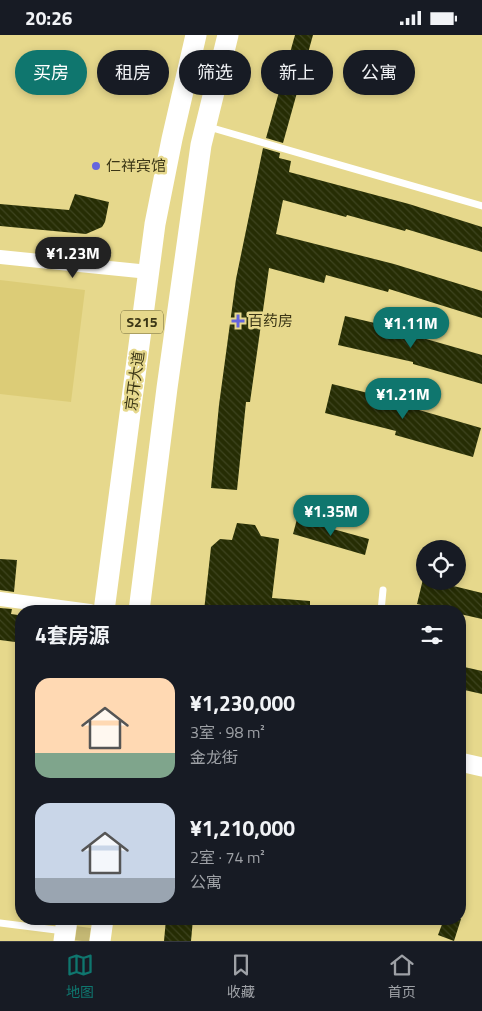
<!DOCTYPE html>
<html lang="zh">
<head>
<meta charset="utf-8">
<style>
	:root { --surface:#171b24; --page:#20242c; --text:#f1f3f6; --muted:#9ea1a6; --line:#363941; --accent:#0f766e }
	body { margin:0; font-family:"Titillium Web","Noto Sans SC",sans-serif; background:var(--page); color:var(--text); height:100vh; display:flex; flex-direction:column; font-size:19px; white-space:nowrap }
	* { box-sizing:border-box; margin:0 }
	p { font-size:16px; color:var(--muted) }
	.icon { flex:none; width:28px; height:28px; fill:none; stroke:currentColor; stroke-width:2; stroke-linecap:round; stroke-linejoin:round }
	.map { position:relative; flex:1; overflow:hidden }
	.details { position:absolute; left:15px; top:570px; width:451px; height:320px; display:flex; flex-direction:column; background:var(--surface); border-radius:20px; box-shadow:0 2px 8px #0003 }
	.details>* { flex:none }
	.banner { position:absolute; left:15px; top:15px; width:452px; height:45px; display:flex; gap:10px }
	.tools { position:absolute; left:416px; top:505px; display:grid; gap:10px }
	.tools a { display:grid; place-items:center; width:50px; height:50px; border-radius:50%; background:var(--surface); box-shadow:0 2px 8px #0003; font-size:25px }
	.price { position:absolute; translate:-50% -42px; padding:0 11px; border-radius:18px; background:var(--accent); color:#fff; font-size:16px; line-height:32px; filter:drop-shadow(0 1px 2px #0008) }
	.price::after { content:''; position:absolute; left:50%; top:30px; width:15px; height:11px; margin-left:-8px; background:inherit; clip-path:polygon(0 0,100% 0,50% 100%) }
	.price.selected { background:#222; color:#fff }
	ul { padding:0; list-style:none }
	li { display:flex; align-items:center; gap:15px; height:125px; padding:0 20px }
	li span { display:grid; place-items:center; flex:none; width:140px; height:100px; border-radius:15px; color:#555 }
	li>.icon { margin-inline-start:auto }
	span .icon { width:60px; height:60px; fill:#fffc; stroke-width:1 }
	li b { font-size:21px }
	h2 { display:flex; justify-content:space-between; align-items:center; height:60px; padding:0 20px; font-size:21px }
	.tag { padding:0 18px; border-radius:22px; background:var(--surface); box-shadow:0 2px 8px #0003; font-size:18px; line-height:45px }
	.tag.selected { background:var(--accent); color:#fff }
	.status { display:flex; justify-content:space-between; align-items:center; height:35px; padding:0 25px; background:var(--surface); direction:ltr }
	.status svg { height:14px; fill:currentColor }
	.tab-bar { display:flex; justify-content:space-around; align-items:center; height:70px; border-top:1px solid var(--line); background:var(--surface); font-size:14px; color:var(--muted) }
	.tab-bar a { display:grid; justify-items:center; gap:2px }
	.tab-bar .selected { color:var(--accent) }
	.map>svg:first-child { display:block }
	.built { fill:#dccc77 }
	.building { fill:url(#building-back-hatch) }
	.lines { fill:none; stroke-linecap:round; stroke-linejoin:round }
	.street-tunnel { stroke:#c4b874; stroke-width:14; stroke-dasharray:14 7; stroke-linecap:butt }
	.lane { stroke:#fff; stroke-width:7 }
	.street { stroke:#fff; stroke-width:14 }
	.secondary { stroke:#fff; stroke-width:19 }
	.primary { stroke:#fff; stroke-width:21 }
	.poi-dot { fill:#6666df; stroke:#e6d88c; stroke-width:2 }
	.labels { text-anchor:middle; stroke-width:5; stroke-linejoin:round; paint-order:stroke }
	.shield { fill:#e6d88c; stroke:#6e6739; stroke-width:1 }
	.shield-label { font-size:14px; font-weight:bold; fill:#3b3616 }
	.poi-label { font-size:15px; fill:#3b3616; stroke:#e6d88c; text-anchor:start }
	.street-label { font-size:15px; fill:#3b3616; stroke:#e6d88c }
</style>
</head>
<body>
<div class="status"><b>20:26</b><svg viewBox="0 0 49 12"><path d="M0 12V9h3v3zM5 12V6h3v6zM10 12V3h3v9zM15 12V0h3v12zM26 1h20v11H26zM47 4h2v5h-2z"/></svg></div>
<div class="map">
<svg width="482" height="906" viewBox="0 0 482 906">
	<defs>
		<pattern id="building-back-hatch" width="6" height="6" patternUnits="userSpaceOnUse" patternTransform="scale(1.25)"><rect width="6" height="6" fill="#262d04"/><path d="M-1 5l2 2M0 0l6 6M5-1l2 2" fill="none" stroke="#3e441f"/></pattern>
	</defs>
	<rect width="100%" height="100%" fill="#e6d88c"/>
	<path class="built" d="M0,245L85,255L71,367L0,359Z"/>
	<path class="building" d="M295,0H313L283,108L266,103Z
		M263,113L280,118L279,123L291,126L289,137L409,169L482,192V217L406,194L405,196L347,180L346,182L283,165L276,199L394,229L482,256V283L389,254L388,257L326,240L324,248L269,233L250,367H246L237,455L211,453L219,370L236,244Z
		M75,159L109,167L105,187L102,192L86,199L0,191V169L69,175Z
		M345,281L413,297L412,300L482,320V349L413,329V327L338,310Z
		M332,349L396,365L395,368L481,393L473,422L395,400L396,396L325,378Z
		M297,484L369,504L365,520L293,499Z
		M237,488L255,490L261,501L279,504L272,563L310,566V576H204L211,512L220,504L232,505Z
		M0,524L17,525L14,557L0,555Z
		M423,544L425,546H433L482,558V584L460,579V576H448L417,569Z
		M0,573L12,574L11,579L18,580L15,607L0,605Z
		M460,631L482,636V659L460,654Z
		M166,884H193L191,906H164Z
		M444,884H461L454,906L438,900Z"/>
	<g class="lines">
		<path class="street-tunnel" d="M82,906L85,884"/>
		<path class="lane" d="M209,92L482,171
			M381,576L383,555
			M0,888L64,896"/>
		<path class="street" d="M0,222L149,237
			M0,564L90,576"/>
		<path class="secondary" d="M460,727L482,732"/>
		<path class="primary" d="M104,576L155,189L172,104L196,0
			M139,576L167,353L201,110L228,0
			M64,906L67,884
			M100,906L103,884"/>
	</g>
	<g class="poi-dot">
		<circle cx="96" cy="131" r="5"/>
		<path d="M235.5 278.5h5v5h5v5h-5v5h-5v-5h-5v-5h5z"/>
	</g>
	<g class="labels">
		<rect class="shield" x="121" y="275.5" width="42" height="23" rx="4"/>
		<g class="shield-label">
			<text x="142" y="292">S215</text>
		</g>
		<g class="poi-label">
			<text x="106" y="136">仁祥宾馆</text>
			<text x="248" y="291">百药房</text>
		</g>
		<g class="street-label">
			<text transform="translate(135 346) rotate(-82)" y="5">京开大道</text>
		</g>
	</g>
</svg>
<div class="tools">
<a><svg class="icon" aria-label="locate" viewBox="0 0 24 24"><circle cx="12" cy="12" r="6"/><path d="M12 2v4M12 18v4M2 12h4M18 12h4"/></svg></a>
</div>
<b class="price selected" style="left:73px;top:244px">¥1.23M</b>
<b class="price" style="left:411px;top:314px">¥1.11M</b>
<b class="price" style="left:403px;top:385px">¥1.21M</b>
<b class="price" style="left:331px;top:502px">¥1.35M</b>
<div class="banner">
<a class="tag selected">买房</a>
<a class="tag">租房</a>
<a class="tag">筛选</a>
<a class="tag">新上</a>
<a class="tag">公寓</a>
</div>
<section class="details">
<h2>4套房源<svg class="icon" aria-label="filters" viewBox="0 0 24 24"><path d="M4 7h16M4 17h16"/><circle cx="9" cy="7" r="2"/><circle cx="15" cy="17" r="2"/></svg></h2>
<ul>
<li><span style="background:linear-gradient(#ffd9b3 75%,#7fa58c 0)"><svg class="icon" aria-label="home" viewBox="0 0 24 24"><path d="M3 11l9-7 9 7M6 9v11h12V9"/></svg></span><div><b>¥1,230,000</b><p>3室 · 98 m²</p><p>金龙街</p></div></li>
<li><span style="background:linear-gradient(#c9d6e8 75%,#9aa5b1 0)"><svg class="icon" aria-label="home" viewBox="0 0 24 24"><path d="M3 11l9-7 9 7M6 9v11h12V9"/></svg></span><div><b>¥1,210,000</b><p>2室 · 74 m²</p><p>公寓</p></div></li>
</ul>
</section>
</div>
<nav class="tab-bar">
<a class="selected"><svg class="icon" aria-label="map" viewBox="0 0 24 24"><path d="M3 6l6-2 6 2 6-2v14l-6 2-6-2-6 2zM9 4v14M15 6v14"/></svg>地图</a>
<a><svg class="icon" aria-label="saved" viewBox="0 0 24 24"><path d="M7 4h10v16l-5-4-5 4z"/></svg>收藏</a>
<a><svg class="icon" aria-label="home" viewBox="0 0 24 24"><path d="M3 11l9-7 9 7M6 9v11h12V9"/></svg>首页</a>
</nav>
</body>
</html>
